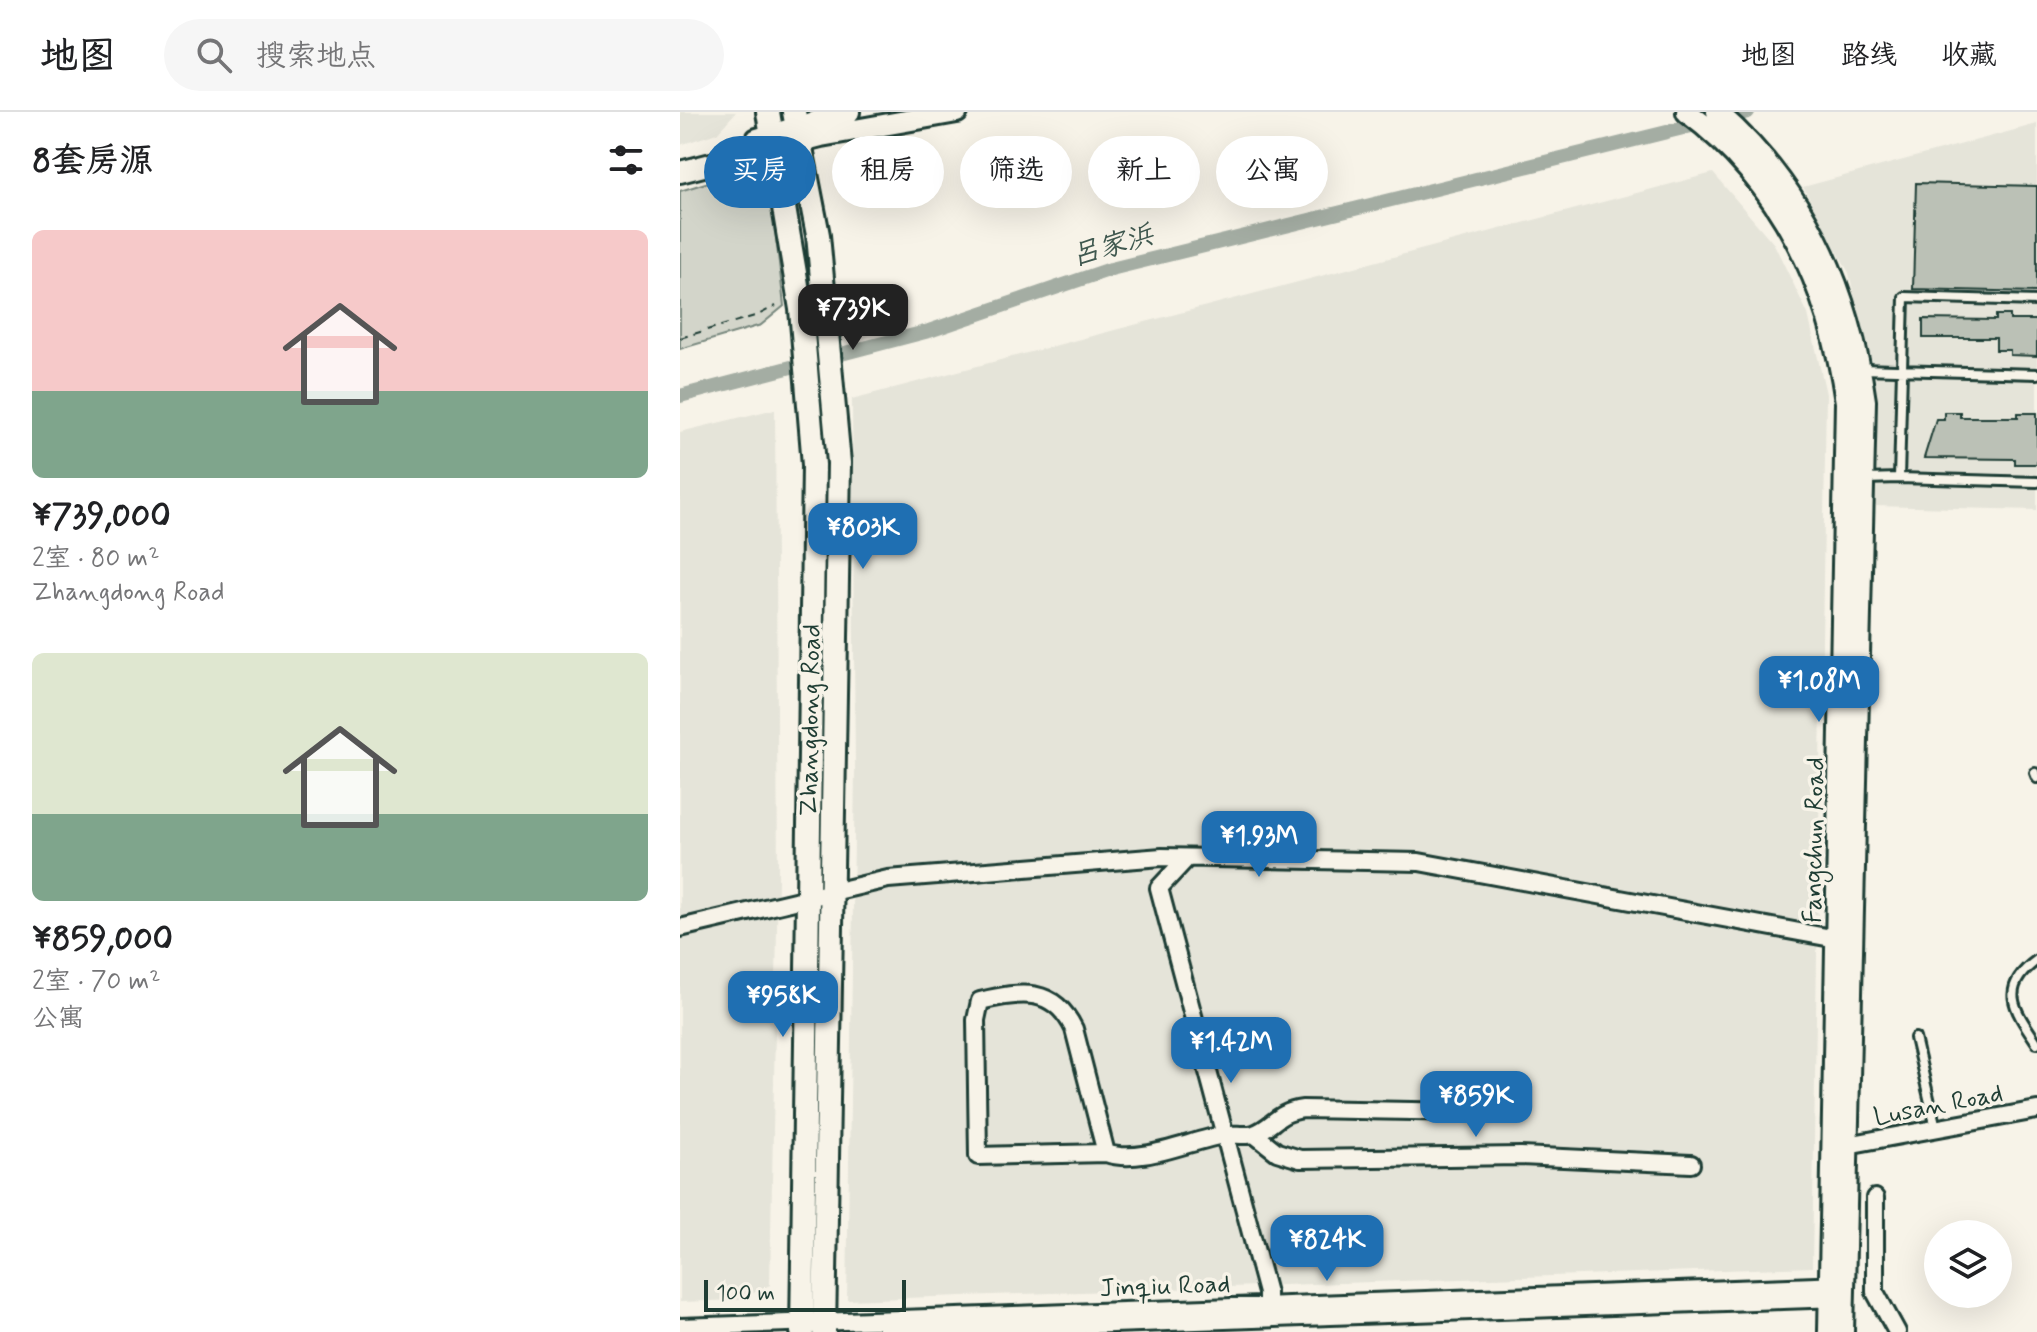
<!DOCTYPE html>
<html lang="zh">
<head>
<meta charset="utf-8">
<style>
	:root { --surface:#fff; --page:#f6f6f6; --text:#202124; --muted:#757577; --line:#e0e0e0; --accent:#1f6fb2 }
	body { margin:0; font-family:Mynerve,"LXGW WenKai TC",sans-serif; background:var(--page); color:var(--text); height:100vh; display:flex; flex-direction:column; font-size:30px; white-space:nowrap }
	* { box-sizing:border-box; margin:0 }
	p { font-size:26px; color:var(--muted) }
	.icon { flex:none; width:44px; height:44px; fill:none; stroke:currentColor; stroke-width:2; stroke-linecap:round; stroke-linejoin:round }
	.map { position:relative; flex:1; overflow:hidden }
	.drawer { display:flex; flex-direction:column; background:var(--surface); width:680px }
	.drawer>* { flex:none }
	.banner { position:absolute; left:24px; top:24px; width:760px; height:72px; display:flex; gap:16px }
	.fabs { position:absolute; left:1244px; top:1108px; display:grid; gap:16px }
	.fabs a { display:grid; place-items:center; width:88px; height:88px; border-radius:50%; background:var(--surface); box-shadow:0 8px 32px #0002; font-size:40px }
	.scale { position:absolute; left:24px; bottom:20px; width:202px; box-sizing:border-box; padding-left:8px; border:4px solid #1f3d34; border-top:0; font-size:22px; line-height:28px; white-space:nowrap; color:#1f3d34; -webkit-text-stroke:6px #f7f3e8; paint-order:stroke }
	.price { position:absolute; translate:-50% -68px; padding:0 18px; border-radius:16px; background:var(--accent); color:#fff; font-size:26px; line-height:52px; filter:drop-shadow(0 2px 4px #0008) }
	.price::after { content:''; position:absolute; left:50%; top:48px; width:24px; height:18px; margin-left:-12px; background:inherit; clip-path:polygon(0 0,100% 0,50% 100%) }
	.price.selected { background:#222; color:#fff }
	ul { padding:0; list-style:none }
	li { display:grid; align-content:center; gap:16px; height:424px; padding:0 32px }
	li span { display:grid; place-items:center; height:248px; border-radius:12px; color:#555 }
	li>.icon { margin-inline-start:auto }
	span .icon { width:144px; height:144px; fill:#fffc; stroke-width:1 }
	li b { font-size:34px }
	h2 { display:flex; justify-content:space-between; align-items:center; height:96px; padding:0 32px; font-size:34px }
	.tag { padding:0 28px; border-radius:36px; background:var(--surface); box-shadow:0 8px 32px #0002; font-size:28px; line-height:72px }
	.tag.selected { background:var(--accent); color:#fff }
	header { display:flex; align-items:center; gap:48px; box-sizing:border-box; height:112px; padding:0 40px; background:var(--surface); border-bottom:2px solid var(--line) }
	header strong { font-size:38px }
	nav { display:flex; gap:44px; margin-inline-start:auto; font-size:28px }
	.search { width:560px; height:72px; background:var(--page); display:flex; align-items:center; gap:20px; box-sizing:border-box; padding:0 28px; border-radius:44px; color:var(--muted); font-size:30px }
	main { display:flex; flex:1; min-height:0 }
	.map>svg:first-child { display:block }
	.built { fill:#e5e4d9 }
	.green { fill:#d3d5ca; stroke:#79897f; stroke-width:2 }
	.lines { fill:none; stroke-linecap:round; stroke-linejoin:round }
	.canal { stroke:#a4ada3; stroke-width:14 }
	.building { fill:#bbc1b6; stroke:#1f3d34; stroke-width:2 }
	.service-casing { stroke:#1f3d34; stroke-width:14 }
	.minor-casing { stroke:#1f3d34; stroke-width:22 }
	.tertiary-casing { stroke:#1f3d34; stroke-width:26 }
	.secondary-casing { stroke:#1f3d34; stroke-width:28 }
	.path { stroke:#1f3d34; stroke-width:2; stroke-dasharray:8 6; stroke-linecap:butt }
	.service { stroke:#f7f3e8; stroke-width:8 }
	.minor { stroke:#f7f3e8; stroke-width:16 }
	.tertiary { stroke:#f7f3e8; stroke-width:20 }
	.secondary { stroke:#f7f3e8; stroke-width:22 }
	.labels { text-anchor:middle; stroke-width:7; stroke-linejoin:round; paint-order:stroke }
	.street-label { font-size:26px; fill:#1f3d34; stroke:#f7f3e8 }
	.water-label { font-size:28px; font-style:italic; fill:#405950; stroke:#f7f3e8 }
</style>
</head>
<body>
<header>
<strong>地图</strong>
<div class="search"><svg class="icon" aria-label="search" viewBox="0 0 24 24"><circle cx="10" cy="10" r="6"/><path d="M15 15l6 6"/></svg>搜索地点</div>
<nav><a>地图</a><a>路线</a><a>收藏</a></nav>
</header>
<main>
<section class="drawer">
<h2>8套房源<svg class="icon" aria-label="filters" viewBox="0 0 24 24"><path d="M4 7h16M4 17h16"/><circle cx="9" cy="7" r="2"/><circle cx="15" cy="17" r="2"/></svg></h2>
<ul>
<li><span style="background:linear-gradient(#f6c9c9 65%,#7fa58c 0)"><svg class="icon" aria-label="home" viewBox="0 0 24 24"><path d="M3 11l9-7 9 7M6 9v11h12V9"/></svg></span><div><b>¥739,000</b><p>2室 · 80 m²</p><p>Zhangdong Road</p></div></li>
<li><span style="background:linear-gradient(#dfe7d0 65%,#7fa58c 0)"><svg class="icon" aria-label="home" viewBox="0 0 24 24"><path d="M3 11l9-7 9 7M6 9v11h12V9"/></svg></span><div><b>¥859,000</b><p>2室 · 70 m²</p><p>公寓</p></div></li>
</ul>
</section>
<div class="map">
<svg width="1357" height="1220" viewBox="0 0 1357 1220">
	<rect width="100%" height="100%" fill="#f7f3e8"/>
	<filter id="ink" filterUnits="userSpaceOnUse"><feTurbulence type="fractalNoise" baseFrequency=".0125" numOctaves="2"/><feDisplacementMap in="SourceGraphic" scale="16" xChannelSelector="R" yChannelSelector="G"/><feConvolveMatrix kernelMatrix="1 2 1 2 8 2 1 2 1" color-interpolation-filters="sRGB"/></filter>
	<g filter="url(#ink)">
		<path class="built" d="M0,0H56L37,21L0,33Z
			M1357,12V398L1193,394L1194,271L1169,161L1123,75Z
			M1033,61L1094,132L1128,202L1146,282L1132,1155L167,1188L175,659L172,287Z
			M95,297L98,765L90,1173L59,1188L0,1190V320Z"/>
		<path class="green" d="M45,65L52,74L92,91L104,194L81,213L0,237V79Z"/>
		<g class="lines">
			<path class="canal" d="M0,284L249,219L431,157L1068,0"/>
		</g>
		<path class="building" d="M1236,71L1357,74V180L1233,177Z
			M1316,203H1330V208H1357V244L1330,243V238H1316V226H1243V207L1316,208Z
			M1264,300H1280V305H1338V301H1357V352H1335V347L1244,346L1256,307H1264Z"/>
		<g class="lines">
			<defs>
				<path id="service" d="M1357,189L1224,185L1219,366L1357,370
					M1181,257L1357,262
					M1185,367L1219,366
					M1355,661L1357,666
					M1357,848C1318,876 1334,897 1357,931
					M1235,926L1256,1016"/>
				<path id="minor" d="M507,746L479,776L587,1181V1193
					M0,816L208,767L482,745L739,750L1157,827
					M574,1022L597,1040L620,1047L841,1044L1011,1052
					M1167,1033L1357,998
					M426,1041L298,1044L296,908L300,889C342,879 374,875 394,917L426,1041C459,1053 509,1029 543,1023C552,1021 565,1025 574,1022C595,1014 595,1001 623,997L840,1001
					M1195,1086V1180L1217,1220
					M0,1215L1162,1173
					M205,1220L1159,1186"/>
				<path id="tertiary" d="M1007,0C1102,71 1150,175 1166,290L1149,1220
					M1037,0C1125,76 1169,175 1185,289L1163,1220
					M77,27L169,0
					M0,60L141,24L277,0"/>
				<path id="secondary" d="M88,0L121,197L134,353L122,1220
					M114,0L138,123L159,351L144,1220"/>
			</defs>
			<use href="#service" class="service-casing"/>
			<use href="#minor" class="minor-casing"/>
			<use href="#tertiary" class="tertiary-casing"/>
			<use href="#secondary" class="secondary-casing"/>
			<path class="path" d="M0,226L78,203L96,194"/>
			<use href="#service" class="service"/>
			<use href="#minor" class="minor"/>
			<use href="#tertiary" class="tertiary"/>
			<use href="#secondary" class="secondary"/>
		</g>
	</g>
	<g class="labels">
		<g class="street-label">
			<text transform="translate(129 608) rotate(-89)" y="9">Zhangdong Road</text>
			<text transform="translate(1133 728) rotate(-89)" y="9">Fangchun Road</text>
			<text transform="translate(1258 992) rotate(-11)" y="9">Lusan Road</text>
			<text transform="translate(485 1173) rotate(-2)" y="9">Jinqiu Road</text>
		</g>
		<g class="water-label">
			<text transform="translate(432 132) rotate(-16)" y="10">吕家浜</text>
		</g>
	</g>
</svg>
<div class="fabs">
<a><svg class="icon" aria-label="layers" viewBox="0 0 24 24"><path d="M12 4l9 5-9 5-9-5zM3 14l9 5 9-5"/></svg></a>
</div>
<div class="scale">100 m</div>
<b class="price selected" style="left:173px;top:240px">¥739K</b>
<b class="price" style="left:183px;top:459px">¥803K</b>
<b class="price" style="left:1139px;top:612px">¥1.08M</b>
<b class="price" style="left:579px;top:767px">¥1.93M</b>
<b class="price" style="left:103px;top:927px">¥958K</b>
<b class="price" style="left:551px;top:973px">¥1.42M</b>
<b class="price" style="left:796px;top:1027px">¥859K</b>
<b class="price" style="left:647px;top:1171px">¥824K</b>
<div class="banner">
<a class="tag selected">买房</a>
<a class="tag">租房</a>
<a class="tag">筛选</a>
<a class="tag">新上</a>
<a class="tag">公寓</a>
</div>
</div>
</main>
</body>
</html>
